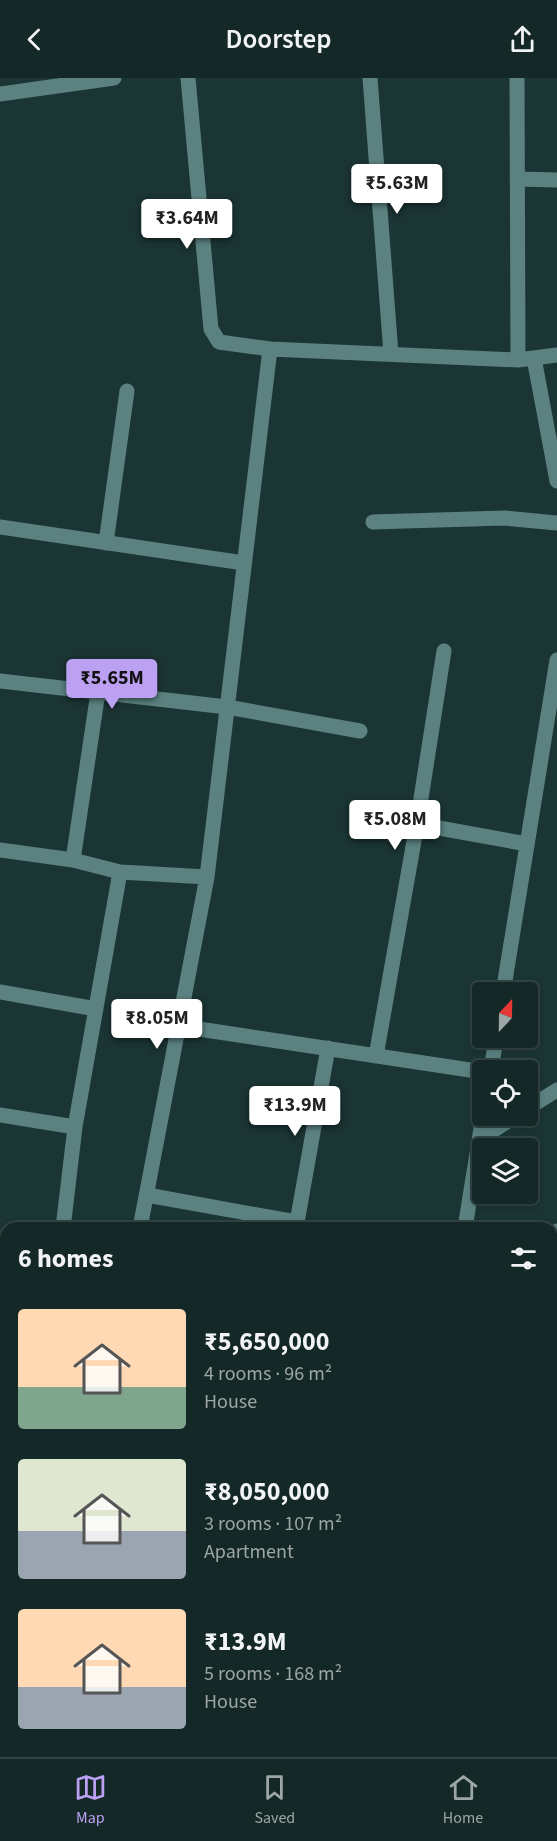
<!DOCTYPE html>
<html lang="en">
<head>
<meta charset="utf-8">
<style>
	:root { --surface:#142827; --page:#213433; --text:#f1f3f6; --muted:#9da6a7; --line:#344; --accent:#bca0f2 }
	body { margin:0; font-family:"Source Sans 3",sans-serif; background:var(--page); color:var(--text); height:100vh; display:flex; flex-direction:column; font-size:22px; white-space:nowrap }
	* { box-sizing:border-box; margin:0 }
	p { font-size:20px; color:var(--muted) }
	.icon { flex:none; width:33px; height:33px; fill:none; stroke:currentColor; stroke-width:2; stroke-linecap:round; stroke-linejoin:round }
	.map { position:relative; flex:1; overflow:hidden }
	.details { position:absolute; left:0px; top:1144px; width:558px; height:536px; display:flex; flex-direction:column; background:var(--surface); border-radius:18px 18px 0 0; box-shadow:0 3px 9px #0003,0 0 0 2px var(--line) }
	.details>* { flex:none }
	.needle { width:39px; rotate:22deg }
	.buttons { position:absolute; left:472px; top:904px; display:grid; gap:12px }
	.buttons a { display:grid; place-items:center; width:66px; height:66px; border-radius:6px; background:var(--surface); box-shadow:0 3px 9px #0003,0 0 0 2px var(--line); font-size:30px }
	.price { position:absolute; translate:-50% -51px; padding:0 14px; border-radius:6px; background:#fff; color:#222; font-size:20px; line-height:39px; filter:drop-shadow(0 2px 3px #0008) }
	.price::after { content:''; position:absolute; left:50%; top:36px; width:18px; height:14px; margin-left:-9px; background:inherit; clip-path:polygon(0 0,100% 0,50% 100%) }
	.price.active { background:var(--accent); color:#111 }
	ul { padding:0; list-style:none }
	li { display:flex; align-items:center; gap:18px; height:150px; padding:0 18px }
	li span { display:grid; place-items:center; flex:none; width:168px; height:120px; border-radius:6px; color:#555 }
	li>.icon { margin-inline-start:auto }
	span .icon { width:72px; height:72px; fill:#fffc; stroke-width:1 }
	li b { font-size:26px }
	h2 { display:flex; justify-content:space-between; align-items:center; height:72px; padding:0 18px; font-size:26px }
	header { display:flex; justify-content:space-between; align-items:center; height:78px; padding:0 18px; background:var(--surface); font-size:27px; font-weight:600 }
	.dock { display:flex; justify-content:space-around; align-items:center; height:84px; border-top:2px solid var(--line); background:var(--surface); font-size:16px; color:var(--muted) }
	.dock a { display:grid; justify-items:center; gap:3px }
	.dock .active { color:var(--accent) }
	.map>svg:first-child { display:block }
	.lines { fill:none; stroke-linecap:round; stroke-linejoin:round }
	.minor { stroke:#5b8281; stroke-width:15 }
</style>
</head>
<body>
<header><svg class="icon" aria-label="back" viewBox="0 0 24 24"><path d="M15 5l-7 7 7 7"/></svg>Doorstep<svg class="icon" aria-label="share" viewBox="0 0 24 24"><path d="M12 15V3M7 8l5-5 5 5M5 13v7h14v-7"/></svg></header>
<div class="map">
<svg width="557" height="1679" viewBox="0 0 557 1679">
	<rect width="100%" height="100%" fill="#1b3534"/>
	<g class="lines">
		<path class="minor" d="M188,0L211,251L219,264L270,271
			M370,0L391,276
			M517,0L518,282L557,277
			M0,16L114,0
			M518,101L557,102
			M534,280L557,403
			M373,444L504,440L557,445
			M0,449L244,485
			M106,465L127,313
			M0,603L227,629L360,653
			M417,746L527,766
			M0,772L73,782L120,794L207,799L270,271L518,282
			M73,782L98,614
			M0,914L96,931
			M503,915L557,582
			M179,948L483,994
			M376,978L417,746L444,573
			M491,993L496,960
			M528,1030L557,1012
			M0,1037L75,1049
			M480,1061L516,1038
			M147,1117L296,1144
			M63,1150L75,1049L120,794
			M140,1150L207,799
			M296,1150L328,970
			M465,1150L483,1038
			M552,1157L557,1153
			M0,1165L6,1166
			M0,1293L6,1294
			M552,1298L557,1294
			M552,1322L557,1328
			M0,1360L6,1331
			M0,1376L6,1380
			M332,1674L334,1679"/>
	</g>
</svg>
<div class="buttons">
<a><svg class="needle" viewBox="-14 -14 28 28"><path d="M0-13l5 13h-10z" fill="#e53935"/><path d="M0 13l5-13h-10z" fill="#9da6a7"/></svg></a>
<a><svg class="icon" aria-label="locate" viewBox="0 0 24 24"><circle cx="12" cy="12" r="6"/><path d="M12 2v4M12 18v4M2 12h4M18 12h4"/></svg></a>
<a><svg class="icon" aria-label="layers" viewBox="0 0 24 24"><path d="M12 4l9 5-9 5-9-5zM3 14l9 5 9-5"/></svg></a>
</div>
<b class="price" style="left:397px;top:137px">₹5.63M</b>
<b class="price" style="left:187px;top:172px">₹3.64M</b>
<b class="price active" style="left:112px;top:632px">₹5.65M</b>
<b class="price" style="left:395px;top:773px">₹5.08M</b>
<b class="price" style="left:157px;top:972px">₹8.05M</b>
<b class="price" style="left:295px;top:1059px">₹13.9M</b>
<section class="details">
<h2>6 homes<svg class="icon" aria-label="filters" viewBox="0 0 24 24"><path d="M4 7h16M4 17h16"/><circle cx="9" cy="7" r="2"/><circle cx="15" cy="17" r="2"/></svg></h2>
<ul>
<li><span style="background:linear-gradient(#ffd9b3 65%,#7fa58c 0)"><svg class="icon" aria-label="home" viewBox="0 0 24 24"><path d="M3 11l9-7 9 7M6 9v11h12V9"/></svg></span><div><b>₹5,650,000</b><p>4 rooms · 96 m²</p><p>House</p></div></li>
<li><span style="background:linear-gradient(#dfe7d0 60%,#9aa5b1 0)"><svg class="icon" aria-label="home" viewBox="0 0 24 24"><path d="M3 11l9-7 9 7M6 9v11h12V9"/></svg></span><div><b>₹8,050,000</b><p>3 rooms · 107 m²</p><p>Apartment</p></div></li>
<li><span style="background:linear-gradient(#ffd9b3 65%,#9aa5b1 0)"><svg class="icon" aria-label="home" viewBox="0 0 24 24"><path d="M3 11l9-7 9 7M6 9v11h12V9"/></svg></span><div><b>₹13.9M</b><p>5 rooms · 168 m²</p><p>House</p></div></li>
</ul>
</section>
</div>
<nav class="dock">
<a class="active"><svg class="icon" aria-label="map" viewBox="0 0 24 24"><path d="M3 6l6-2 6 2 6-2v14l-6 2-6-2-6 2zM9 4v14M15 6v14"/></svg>Map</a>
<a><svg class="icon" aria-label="saved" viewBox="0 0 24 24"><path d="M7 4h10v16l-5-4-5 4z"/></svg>Saved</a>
<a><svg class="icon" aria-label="home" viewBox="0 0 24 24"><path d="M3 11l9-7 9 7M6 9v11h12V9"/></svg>Home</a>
</nav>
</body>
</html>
